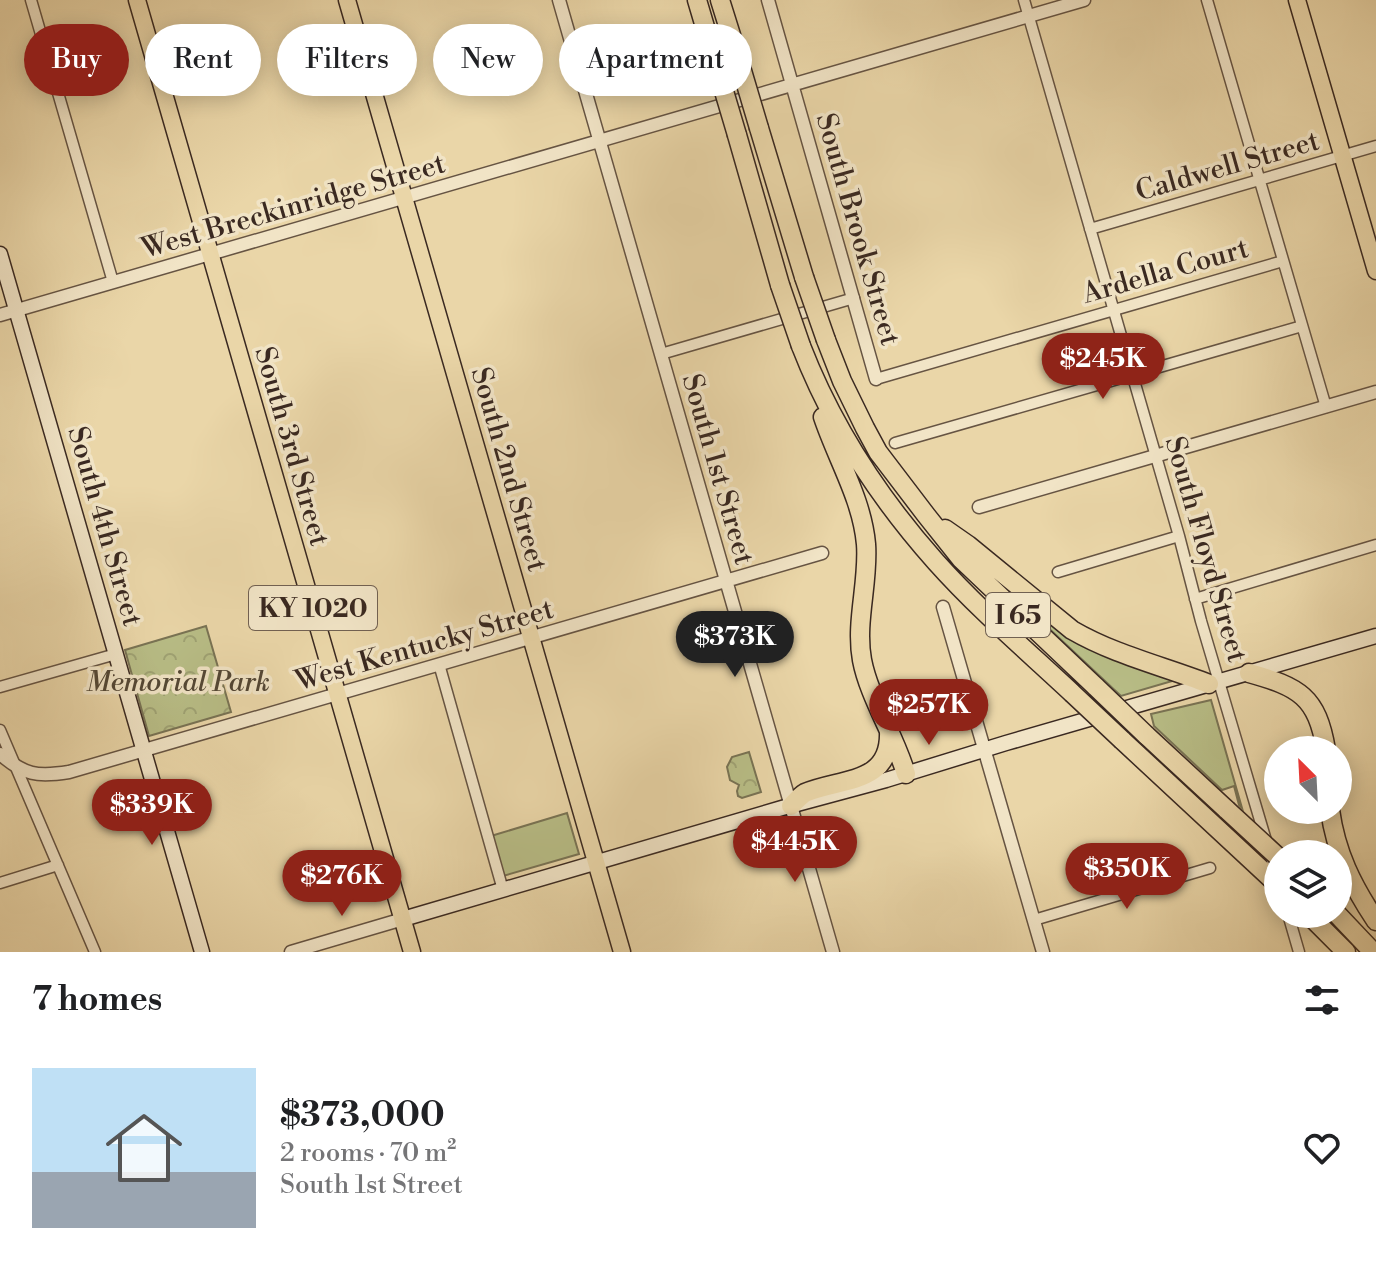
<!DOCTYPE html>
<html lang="en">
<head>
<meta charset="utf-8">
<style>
	:root { --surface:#fff; --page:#f6f6f6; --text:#202124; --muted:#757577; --accent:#8f2418 }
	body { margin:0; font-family:"Libre Bodoni",serif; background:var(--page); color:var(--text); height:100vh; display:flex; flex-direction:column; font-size:30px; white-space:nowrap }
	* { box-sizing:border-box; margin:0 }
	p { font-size:26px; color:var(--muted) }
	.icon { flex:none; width:44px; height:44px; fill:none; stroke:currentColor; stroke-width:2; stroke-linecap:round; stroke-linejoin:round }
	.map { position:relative; height:952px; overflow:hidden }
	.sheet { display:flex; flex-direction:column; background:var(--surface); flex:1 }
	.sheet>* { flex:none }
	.guide { position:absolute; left:24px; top:24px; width:800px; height:72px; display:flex; gap:16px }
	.needle { width:52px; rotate:336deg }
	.buttons { position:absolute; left:1264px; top:736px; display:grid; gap:16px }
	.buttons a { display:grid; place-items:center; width:88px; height:88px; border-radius:50%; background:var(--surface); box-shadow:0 4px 20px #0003; font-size:40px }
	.price { position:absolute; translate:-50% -68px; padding:0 18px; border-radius:28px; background:var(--accent); color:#fff; font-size:26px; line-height:52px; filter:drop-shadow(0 2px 4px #0008) }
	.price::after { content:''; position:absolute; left:50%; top:48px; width:24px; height:18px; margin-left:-12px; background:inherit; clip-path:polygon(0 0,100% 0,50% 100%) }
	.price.selected { background:#222; color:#fff }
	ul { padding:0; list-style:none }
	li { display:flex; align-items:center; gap:24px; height:200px; padding:0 32px }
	li span { display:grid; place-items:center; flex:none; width:224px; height:160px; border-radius:0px; color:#555 }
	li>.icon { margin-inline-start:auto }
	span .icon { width:96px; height:96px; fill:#fffc; stroke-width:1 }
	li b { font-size:34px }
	h2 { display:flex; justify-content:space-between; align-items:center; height:96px; padding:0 32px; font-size:34px }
	.tag { padding:0 28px; border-radius:36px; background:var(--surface); box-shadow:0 4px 20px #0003; font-size:28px; line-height:72px }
	.tag.selected { background:var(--accent); color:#fff }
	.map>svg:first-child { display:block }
	.grass { fill:#b8bd86; stroke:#797354; stroke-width:2 }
	.park { fill:url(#park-crowns); stroke:#797354; stroke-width:2 }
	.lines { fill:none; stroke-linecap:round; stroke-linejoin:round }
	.minor-casing { stroke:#665443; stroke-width:13 }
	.tertiary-casing { stroke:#665443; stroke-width:15 }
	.secondary-casing { stroke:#3a2921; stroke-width:17 }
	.primary-casing { stroke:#3a2921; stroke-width:19 }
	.motorway-casing { stroke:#3a2921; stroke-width:21 }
	.minor { stroke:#f1e4c6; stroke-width:10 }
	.tertiary { stroke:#f1e4c6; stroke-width:12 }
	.secondary { stroke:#f1e4c6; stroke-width:14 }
	.primary { stroke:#ead6a8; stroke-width:16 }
	.motorway { stroke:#ead6a8; stroke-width:18 }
	.motorway-bridge-casing { stroke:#3a2921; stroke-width:21; stroke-linecap:butt }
	.motorway-bridge { stroke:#ead6a8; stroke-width:18 }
	.labels { text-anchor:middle; stroke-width:7; stroke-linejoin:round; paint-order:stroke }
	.shield { fill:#f1e4c6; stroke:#716152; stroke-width:2 }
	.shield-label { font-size:26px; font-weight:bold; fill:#3a2921 }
	.street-label { font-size:28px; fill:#3a2921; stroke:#f1e4c6 }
	.park-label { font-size:28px; font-style:italic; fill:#534735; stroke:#f1e4c6 }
</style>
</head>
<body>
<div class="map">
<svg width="1376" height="952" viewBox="0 0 1376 952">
	<defs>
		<pattern id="park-crowns" width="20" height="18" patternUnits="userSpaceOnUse" patternTransform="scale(2)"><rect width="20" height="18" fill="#b8bd86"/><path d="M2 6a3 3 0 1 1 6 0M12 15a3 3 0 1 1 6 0" fill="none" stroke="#9fa273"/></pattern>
	</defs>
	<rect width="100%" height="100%" fill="#ead6a8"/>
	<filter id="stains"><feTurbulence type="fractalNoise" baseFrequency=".0025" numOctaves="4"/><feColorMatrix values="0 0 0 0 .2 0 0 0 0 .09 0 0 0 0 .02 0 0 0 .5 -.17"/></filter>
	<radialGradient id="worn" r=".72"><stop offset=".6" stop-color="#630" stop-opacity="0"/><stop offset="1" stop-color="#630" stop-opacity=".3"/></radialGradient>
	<path class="grass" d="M992,575L1046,619L1179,679L1121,696Z
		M1211,700L1242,808L1239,805L1234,786L1222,790L1154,726L1151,714Z
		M567,813L579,854L503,876L491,836Z"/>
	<path class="park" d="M206,626L231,712L149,736L125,650Z
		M749,752L761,792L742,798L738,796L737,791L739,785L730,780L727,767L732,757Z"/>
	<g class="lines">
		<defs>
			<path id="minor" d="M31,0L113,282
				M1024,0L1179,536L1201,621L1278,881
				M1207,0L1326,407
				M1090,229L1376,146
				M661,354L854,298
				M876,379L1283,261
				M895,443L1302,326
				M1058,572L1179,536
				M1195,599L1376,545
				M439,664L503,890
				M0,687L116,654
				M0,730L95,952
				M0,883L58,865
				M1288,914L1299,952
				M1034,920L1210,868"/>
			<path id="tertiary" d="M559,0L833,952
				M768,0L876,379
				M0,315L1084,0
				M979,507L1376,392
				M943,607L1043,952
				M0,754C24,775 37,777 69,772L822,553
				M291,952L403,919"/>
			<path id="secondary" d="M0,254L202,952
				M403,919L782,808L886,780L1006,743L1376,636"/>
			<path id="primary" d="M137,0L412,952
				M347,0L622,952
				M1297,0L1376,271"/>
			<path id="motorway" d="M697,0L718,71
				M720,0L740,64
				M759,128L804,277
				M737,135L780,285
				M826,340L842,381L865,428L878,452L926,515L961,559L1096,687
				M801,346C832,426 879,498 936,562C978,609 1026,650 1072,693
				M823,417C837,459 862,499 866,544C869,582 855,622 862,660C869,697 895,736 906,774
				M945,529L968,545L1072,630C1115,655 1163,666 1209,684
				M1249,673C1299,687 1317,696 1326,750
				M1146,735L1227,810
				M1122,740L1278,885
				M791,806C795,802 800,796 805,793C840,778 891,785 889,732
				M1330,810C1336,853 1352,885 1376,921
				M1308,914L1346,952
				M1337,914L1373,952"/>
		</defs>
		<use href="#minor" class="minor-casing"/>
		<use href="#tertiary" class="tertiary-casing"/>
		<use href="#secondary" class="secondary-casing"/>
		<use href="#primary" class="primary-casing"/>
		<use href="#motorway" class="motorway-casing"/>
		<use href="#minor" class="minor"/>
		<use href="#tertiary" class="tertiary"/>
		<use href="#secondary" class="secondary"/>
		<use href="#primary" class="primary"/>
		<use href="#motorway" class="motorway"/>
		<defs>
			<path id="motorway-bridge" d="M740,64L759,128
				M718,71L737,135
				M804,277L826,340
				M780,285L801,346
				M1096,687L1146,735
				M1072,693L1122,740
				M1227,810L1278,857"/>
		</defs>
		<use href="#motorway-bridge" class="motorway-bridge-casing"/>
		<use href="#motorway-bridge" class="motorway-bridge"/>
	</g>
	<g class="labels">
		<g class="shield">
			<rect x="249" y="586" width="128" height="44" rx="6"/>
			<rect x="986" y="593" width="64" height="44" rx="6"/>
		</g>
		<g class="shield-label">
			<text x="313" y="617">KY 1020</text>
			<text x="1018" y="624">I 65</text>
		</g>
		<g class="street-label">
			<text transform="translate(1227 165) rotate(-16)" y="10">Caldwell Street</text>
			<text transform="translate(293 205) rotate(-16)" y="10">West Breckinridge Street</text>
			<text transform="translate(859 229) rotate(74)" y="10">South Brook Street</text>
			<text transform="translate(1165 270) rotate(-16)" y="10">Ardella Court</text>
			<text transform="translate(293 446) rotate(74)" y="10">South 3rd Street</text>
			<text transform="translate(510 469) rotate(74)" y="10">South 2nd Street</text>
			<text transform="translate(719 469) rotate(74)" y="10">South 1st Street</text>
			<text transform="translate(106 526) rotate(74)" y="10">South 4th Street</text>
			<text transform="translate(1207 549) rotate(74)" y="10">South Floyd Street</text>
			<text transform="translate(424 644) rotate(-16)" y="10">West Kentucky Street</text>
		</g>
		<g class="park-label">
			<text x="178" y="691">Memorial Park</text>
		</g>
	</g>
	<rect width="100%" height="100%" filter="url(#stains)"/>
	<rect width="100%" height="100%" fill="url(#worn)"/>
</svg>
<div class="buttons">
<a><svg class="needle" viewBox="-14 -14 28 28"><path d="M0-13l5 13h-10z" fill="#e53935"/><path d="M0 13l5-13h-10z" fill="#757577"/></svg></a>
<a><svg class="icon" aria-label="layers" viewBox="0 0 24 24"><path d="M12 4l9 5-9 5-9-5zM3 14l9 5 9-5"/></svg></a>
</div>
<b class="price" style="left:1103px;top:401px">$245K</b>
<b class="price selected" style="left:735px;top:679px">$373K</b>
<b class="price" style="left:929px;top:747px">$257K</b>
<b class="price" style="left:152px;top:847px">$339K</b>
<b class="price" style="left:795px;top:884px">$445K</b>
<b class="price" style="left:1127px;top:911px">$350K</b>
<b class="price" style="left:342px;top:918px">$276K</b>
<div class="guide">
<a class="tag selected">Buy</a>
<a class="tag">Rent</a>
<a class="tag">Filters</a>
<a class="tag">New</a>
<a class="tag">Apartment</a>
</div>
</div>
<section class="sheet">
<h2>7 homes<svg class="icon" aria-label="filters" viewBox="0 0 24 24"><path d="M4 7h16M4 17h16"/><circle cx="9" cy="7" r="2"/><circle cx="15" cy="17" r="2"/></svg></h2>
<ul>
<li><span style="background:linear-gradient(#bfe0f5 65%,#9aa5b1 0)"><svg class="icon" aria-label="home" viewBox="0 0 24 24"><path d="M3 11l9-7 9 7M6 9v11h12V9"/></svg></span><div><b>$373,000</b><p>2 rooms · 70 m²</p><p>South 1st Street</p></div><svg class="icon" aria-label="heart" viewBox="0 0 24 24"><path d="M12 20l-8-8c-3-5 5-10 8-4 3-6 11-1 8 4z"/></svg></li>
</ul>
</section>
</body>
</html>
